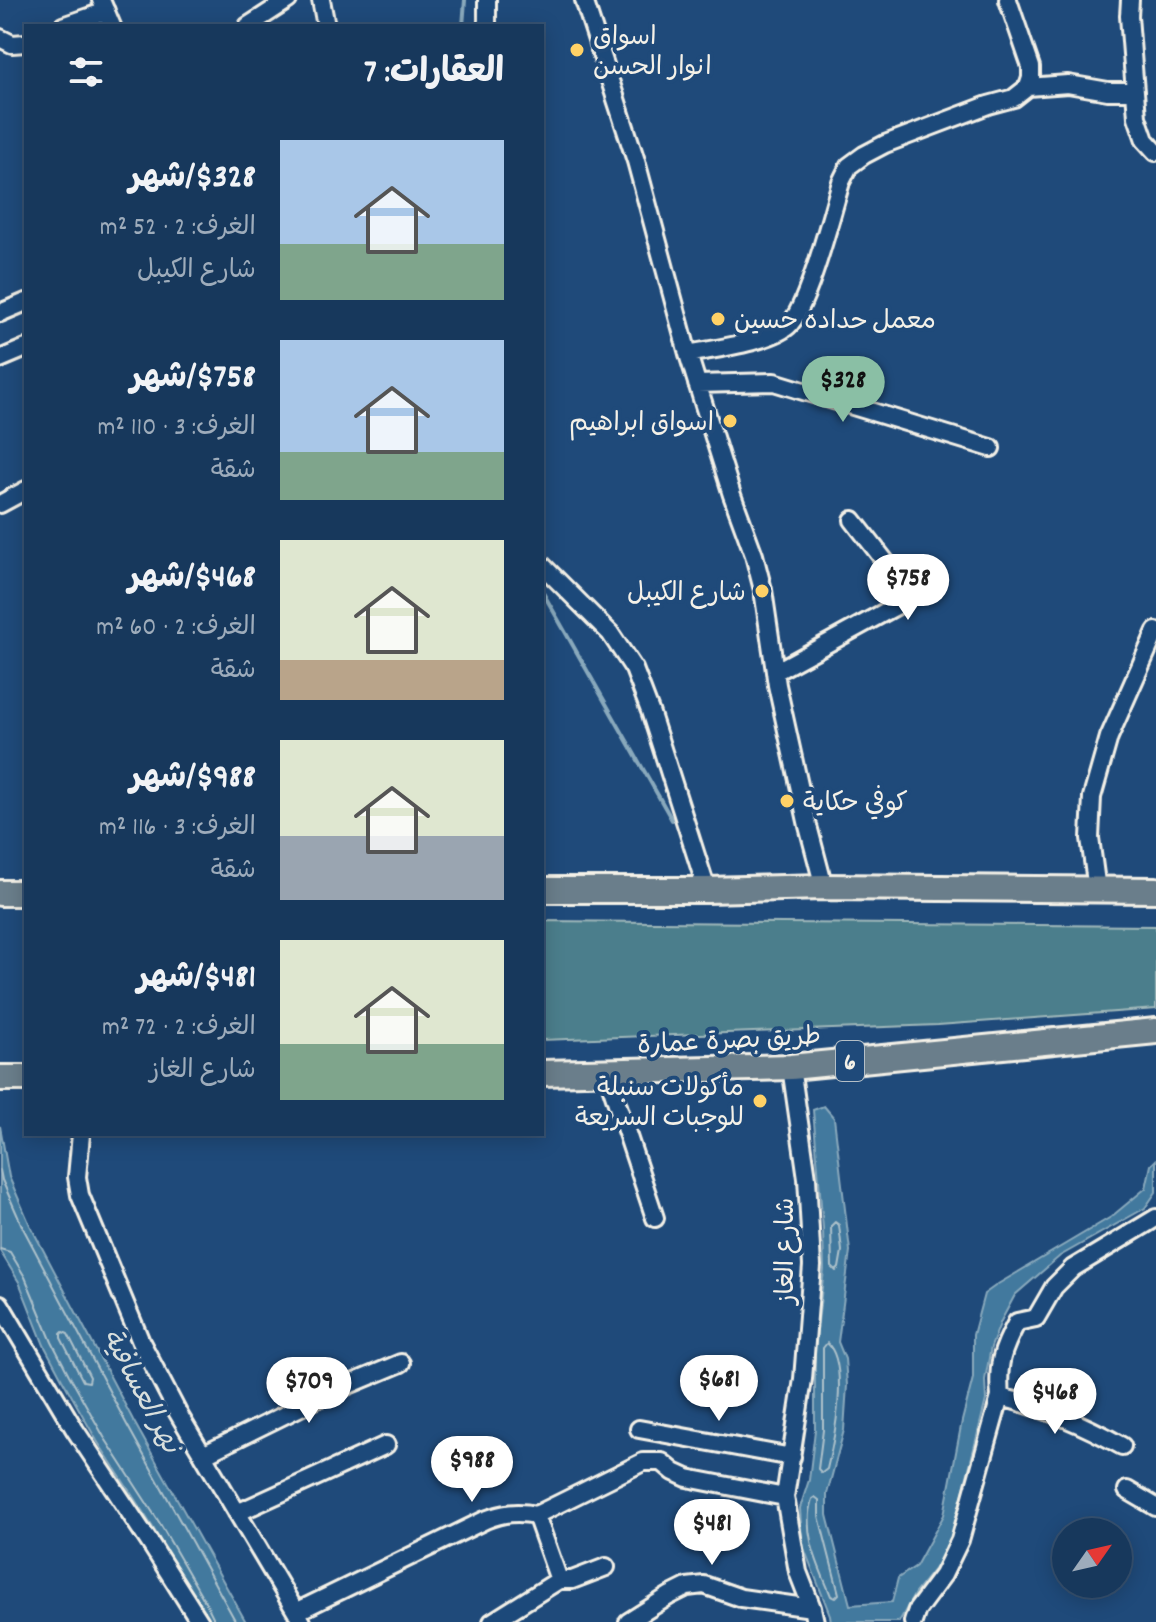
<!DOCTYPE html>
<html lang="ar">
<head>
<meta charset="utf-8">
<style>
	:root { --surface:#17385c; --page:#203f62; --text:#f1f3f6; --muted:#9eacbb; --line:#365272; --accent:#8abfa5 }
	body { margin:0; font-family:Dekko,"Playpen Sans Arabic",sans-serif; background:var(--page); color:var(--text); direction:rtl; height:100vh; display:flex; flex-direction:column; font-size:30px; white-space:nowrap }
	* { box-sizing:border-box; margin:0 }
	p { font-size:26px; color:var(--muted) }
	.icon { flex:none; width:44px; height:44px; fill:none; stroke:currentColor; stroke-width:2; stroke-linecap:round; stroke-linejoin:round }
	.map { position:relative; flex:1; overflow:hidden; direction:ltr }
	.drawer { position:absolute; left:24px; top:24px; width:520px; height:1112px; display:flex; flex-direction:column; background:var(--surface); border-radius:0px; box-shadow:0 4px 20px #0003,0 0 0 2px var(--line); direction:rtl }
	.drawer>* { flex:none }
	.needle { width:52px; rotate:56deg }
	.controls { position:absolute; left:1052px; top:1518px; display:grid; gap:16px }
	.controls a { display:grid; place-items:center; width:80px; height:80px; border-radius:50%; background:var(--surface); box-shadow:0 4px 20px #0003,0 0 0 2px var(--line); font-size:40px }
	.price { position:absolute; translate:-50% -68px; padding:0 18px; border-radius:28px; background:#fff; color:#222; font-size:26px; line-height:52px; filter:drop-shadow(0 2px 4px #0008) }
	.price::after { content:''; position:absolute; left:50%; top:48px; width:24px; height:18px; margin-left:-12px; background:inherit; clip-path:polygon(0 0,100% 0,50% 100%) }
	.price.selected { background:var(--accent); color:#111 }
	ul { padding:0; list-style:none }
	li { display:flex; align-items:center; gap:24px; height:200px; padding:0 40px }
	li span { display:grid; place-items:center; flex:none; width:224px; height:160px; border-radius:0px; color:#555 }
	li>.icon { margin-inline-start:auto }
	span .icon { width:96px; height:96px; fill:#fffc; stroke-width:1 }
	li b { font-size:34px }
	h2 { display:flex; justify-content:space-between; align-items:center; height:96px; padding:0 40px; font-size:34px }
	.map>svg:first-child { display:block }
	.green { fill:#4b7e8c; stroke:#a0b8ba; stroke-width:2 }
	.water { fill:#42799e; stroke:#89a9bc; stroke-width:2 }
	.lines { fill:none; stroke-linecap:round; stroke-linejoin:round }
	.shore { stroke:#adc1ca; stroke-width:2 }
	.stream { stroke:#89a9bc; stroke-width:4 }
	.minor-casing { stroke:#f4f1e8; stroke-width:22 }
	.highway-casing { stroke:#f4f1e8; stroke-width:30 }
	.minor { stroke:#1f4a7a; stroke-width:16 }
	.highway { stroke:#6b7e8b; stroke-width:24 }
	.poi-dot { fill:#ffd166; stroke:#1f4a7a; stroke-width:3 }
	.labels { text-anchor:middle; stroke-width:8; stroke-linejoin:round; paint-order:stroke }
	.shield { fill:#1f4a7a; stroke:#b4bfc7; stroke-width:2 }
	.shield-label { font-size:24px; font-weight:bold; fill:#f4f1e8 }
	.poi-label { font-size:26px; fill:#f4f1e8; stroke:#1f4a7a; text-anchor:start }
	.street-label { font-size:26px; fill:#f4f1e8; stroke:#1f4a7a }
	.water-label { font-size:28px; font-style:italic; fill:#d9dfdd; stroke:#1f4a7a }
</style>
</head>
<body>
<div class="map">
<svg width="1156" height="1622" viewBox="0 0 1156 1622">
	<rect width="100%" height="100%" fill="#1f4a7a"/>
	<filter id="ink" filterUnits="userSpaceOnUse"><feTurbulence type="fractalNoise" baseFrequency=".0125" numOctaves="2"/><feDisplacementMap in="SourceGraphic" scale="16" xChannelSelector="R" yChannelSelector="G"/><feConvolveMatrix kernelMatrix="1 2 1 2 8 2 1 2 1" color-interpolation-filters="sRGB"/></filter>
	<g filter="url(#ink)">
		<path class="green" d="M542,921L1156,926V1009L938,1025L542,1040Z"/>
		<path class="water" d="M824,1106L834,1118L850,1251L838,1342L845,1359L847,1385L844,1430L827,1494V1515L850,1605L892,1602L898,1578L916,1566L944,1515L962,1421L973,1378V1335L984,1294L998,1284L1111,1217L1146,1188L1151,1165L1156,1160V1192L1145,1208L1060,1256L1015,1295L1001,1321L991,1347L985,1380L986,1400L951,1541L935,1568L915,1593L899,1622H831L830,1615L802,1543L800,1508L809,1480L815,1430V1348L824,1270L823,1228L813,1110Z
			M0,1126L9,1177L30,1225L133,1420L246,1622H207L152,1526L97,1441L62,1379L44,1345L19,1282L0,1251Z"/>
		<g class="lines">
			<path class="shore" d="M0,1170L2,1180L23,1228L126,1423L236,1622
				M835,1222L839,1225L842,1251L839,1268L836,1271L832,1267L831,1226Z
				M0,1249L10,1252L25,1277L52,1342L69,1375L104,1437L159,1522L207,1605L213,1617V1622
				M63,1332L68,1334L90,1377L89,1382L83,1381L61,1338V1334Z
				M827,1343C850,1363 834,1441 827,1469L822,1473L818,1469L823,1430V1348Z
				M815,1497L819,1500V1516L839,1594L835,1598L831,1596C819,1566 801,1532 812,1499Z"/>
			<path class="stream" d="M463,26L465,0
				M542,591L672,820"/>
			<defs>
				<path id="minor" d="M101,0L112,26
					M321,0L326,26
					M584,0L636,161L688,354L732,495L754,555L763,590L777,685L808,826L824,887
					M1008,0L1031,67V78L1028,87
					M1130,0L1129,16L1137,117L1145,140L1156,152
					M63,26L106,11
					M248,26L288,0
					M487,26V0
					M0,38L12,44L26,43
					M0,313L26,302
					M688,354C713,349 770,342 788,326C808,308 832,212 841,182L849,166L864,155L885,144L988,105L1014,98L1028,87L1068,84L1108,91H1135
					M0,359L26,348
					M697,384L774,382L991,448
					M0,504L26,490
					M542,565L610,633L634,669L650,711L707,890
					M775,672L896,606L909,592L853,520
					M1097,890L1090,838L1092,797L1109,737L1156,631
					M791,1067L807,1178L812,1266L803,1379L785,1497L798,1572L812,1608L815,1622
					M607,1073L655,1218
					M81,1134L77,1177L80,1195L141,1342L178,1413L302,1622
					M0,1304L75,1430L150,1543L200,1622
					M1000,1397C1043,1407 1083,1424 1122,1446
					M639,1429L792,1457
					M203,1455L329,1393L401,1363
					M1127,1490L1156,1507
					M237,1513L386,1445
					M536,1515L559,1580
					M296,1612L485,1520C503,1513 517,1511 536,1515L643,1462H662L674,1472L687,1478L785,1497
					M492,1622L559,1580H572L606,1567
					M628,1622L669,1596L687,1587L704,1585L741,1598L812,1608
					M913,1622L917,1610L943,1575L960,1540L1000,1397C997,1364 1002,1350 1017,1322L1036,1318L1054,1287L1073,1268L1156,1218"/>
				<path id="highway" d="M542,890H707L824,887L1156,890
					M0,893H26
					M542,1073L791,1067L1156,1031
					M0,1078H26"/>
			</defs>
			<use href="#minor" class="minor-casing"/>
			<use href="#highway" class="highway-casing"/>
			<use href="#minor" class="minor"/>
			<use href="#highway" class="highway"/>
		</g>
	</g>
	<g class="poi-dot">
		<circle cx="577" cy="50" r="8"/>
		<circle cx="718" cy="319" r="8"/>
		<circle cx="730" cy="421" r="8"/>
		<circle cx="762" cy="591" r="8"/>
		<circle cx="787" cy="801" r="8"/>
		<circle cx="760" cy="1101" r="8"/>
	</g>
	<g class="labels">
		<rect class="shield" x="836" y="1041" width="28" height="40" rx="6"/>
		<g class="shield-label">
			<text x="850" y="1069">6</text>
		</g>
		<g class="poi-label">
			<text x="593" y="44">اسواق<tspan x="593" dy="30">انوار الحسن</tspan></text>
			<text x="734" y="328">معمل حداده حسين</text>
			<text x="714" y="430" text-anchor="end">اسواق ابراهيم</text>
			<text x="746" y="600" text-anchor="end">شارع الكيبل</text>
			<text x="803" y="810">كوفي حكاية</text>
			<text x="744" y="1095" text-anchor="end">مأكولات سنبلة<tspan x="744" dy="30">للوجبات السريعة</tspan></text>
		</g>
		<g class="street-label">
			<text transform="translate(729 1039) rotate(-3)" y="9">طريق بصرة عمارة</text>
			<text transform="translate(784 1251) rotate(-90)" y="9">شارع الغاز</text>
		</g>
		<g class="water-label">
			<text transform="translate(143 1390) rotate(62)" y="10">نهر العسافية</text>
		</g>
	</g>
</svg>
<div class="controls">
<a><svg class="needle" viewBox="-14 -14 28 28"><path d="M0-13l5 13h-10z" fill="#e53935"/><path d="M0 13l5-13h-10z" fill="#9eacbb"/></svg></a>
</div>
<b class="price selected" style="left:843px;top:424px">$328</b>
<b class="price" style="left:908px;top:622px">$758</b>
<b class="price" style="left:719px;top:1423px">$681</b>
<b class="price" style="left:309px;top:1425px">$709</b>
<b class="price" style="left:1055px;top:1436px">$468</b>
<b class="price" style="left:472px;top:1504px">$988</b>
<b class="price" style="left:712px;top:1567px">$481</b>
<section class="drawer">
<h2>العقارات: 7<svg class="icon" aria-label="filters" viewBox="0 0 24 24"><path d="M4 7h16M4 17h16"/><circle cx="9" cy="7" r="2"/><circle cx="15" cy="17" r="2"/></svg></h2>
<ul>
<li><span style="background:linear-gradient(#a9c7e8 65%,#7fa58c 0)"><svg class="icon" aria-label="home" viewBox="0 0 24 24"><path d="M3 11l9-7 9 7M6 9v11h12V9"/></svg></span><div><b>$328/شهر</b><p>الغرف: 2 · 52 m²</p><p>شارع الكيبل</p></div></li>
<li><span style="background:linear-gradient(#a9c7e8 70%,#7fa58c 0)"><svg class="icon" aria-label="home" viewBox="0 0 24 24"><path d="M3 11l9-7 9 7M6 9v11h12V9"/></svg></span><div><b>$758/شهر</b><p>الغرف: 3 · 110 m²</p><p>شقة</p></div></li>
<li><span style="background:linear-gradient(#dfe7d0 75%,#b9a48a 0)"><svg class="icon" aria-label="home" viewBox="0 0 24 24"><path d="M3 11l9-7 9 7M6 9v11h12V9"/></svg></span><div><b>$468/شهر</b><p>الغرف: 2 · 60 m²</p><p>شقة</p></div></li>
<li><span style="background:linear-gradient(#dfe7d0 60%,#9aa5b1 0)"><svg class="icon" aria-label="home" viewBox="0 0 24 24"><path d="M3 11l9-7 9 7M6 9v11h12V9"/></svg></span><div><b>$988/شهر</b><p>الغرف: 3 · 116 m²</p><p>شقة</p></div></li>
<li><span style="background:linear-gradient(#dfe7d0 65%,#7fa58c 0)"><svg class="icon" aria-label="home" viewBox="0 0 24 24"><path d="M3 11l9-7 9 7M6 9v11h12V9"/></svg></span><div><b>$481/شهر</b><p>الغرف: 2 · 72 m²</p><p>شارع الغاز</p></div></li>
</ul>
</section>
</div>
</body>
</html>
